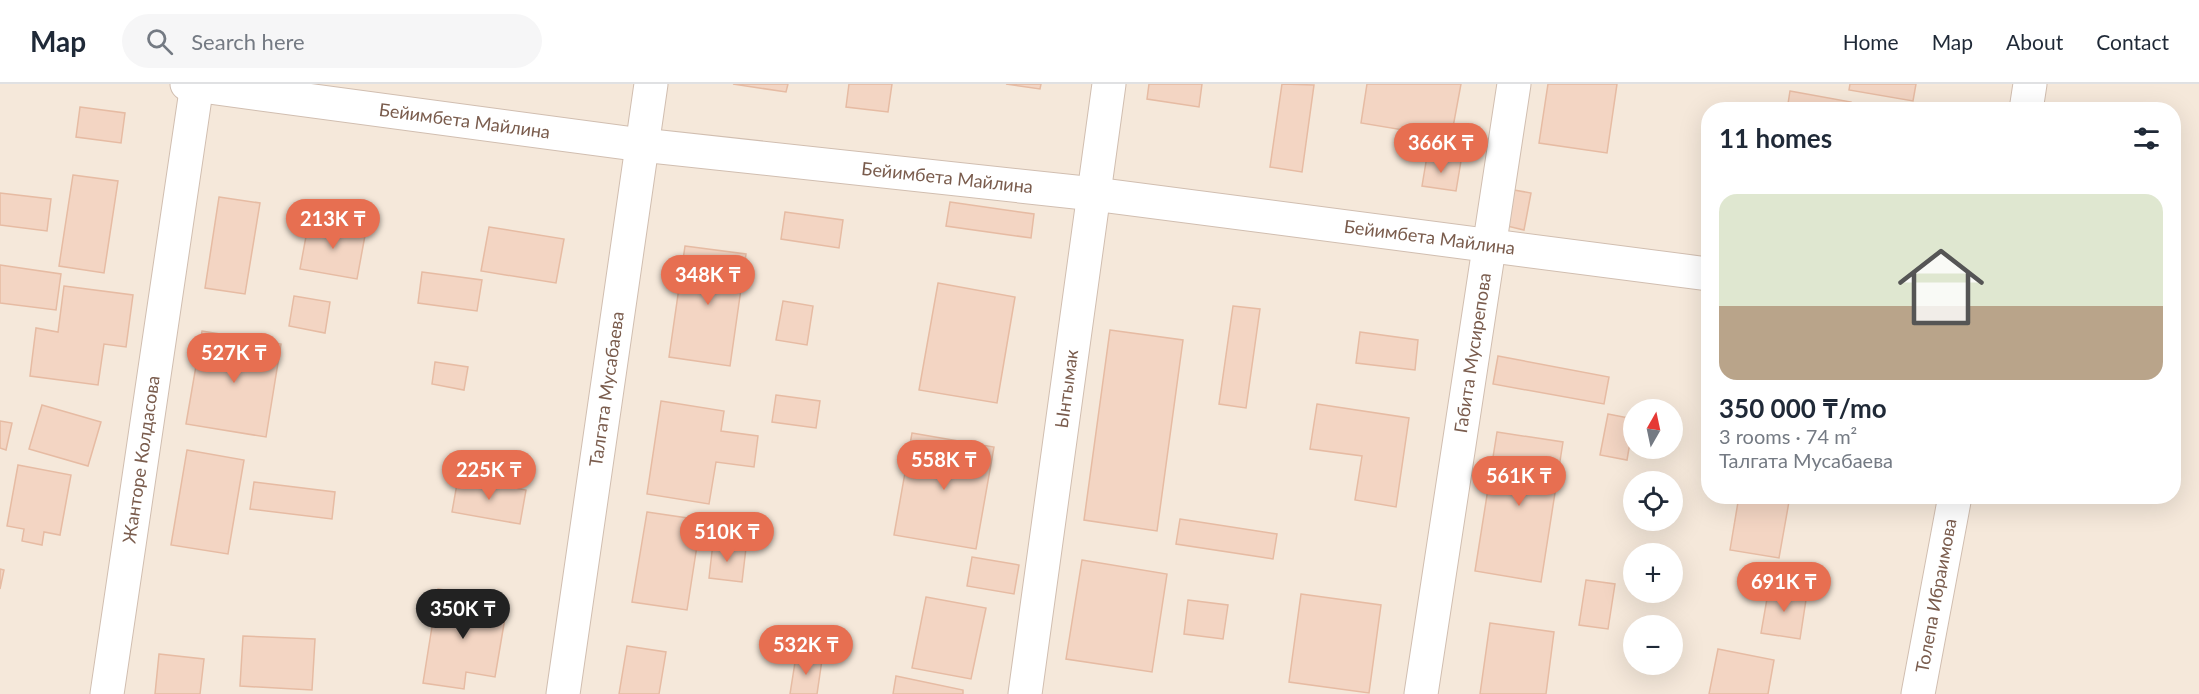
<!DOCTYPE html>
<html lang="en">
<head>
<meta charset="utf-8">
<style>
	:root { --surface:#fff; --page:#f6f6f7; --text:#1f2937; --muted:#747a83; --line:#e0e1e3; --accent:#e76f51 }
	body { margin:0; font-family:Lato,sans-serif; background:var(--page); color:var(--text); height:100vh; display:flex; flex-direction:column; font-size:22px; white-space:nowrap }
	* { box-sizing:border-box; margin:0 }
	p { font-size:20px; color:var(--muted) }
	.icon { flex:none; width:33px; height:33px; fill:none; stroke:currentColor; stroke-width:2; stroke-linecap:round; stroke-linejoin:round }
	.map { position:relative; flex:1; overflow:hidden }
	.details { position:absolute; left:1701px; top:18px; width:480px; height:402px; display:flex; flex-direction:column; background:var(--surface); border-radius:24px; box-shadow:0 6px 24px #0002 }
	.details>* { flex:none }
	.needle { width:39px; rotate:9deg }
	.tools { position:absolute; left:1623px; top:315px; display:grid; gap:12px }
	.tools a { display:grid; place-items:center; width:60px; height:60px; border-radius:50%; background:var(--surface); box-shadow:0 6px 24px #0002; font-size:30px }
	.price { position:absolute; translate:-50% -51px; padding:0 14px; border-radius:21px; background:var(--accent); color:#fff; font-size:20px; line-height:39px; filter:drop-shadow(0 2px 3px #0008) }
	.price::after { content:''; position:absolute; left:50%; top:36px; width:18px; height:14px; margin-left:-9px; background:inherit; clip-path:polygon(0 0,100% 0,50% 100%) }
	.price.active { background:#222; color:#fff }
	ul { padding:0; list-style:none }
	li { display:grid; align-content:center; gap:12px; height:318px; padding:0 18px }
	li span { display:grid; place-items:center; height:186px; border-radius:18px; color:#555 }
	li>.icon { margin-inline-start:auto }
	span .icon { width:108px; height:108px; fill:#fffc; stroke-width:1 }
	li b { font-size:26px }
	h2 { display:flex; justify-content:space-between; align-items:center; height:72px; padding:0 18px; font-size:26px }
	header { display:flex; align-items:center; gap:36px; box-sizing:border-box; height:84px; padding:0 30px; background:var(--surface); border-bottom:2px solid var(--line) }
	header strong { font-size:28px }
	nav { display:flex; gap:33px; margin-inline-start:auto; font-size:21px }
	.search { width:420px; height:54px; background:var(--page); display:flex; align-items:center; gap:15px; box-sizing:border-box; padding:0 21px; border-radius:33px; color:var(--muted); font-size:22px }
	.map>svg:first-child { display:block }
	.residential { fill:#f5e8da; fill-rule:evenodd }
	.building { fill:#f3d5c3; stroke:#e6bba3; stroke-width:1.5 }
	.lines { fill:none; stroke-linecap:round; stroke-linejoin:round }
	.minor-casing { stroke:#d1beb0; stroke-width:35 }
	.minor { stroke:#fff; stroke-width:33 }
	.labels { text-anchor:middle; stroke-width:6; stroke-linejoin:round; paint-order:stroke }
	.street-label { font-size:18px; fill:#7a5c4d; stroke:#fffaf3 }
</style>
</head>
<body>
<header>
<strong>Map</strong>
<div class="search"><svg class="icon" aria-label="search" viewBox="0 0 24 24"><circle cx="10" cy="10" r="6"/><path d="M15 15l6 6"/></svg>Search here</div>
<nav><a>Home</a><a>Map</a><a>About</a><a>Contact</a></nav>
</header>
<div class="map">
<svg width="2199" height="610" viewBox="0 0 2199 610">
	<rect width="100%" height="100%" fill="#fdf6ec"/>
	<path class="residential" d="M0,0H2199V610H0ZM1708,26H2174V412H1708ZM1634,326H1672V364H1634ZM1634,398H1672V436H1634ZM1634,470H1672V508H1634ZM1634,542H1672V580H1634Z"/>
	<path class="building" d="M733,0H788L786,8Z
		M849,0H892L888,28L846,23Z
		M1006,0H1041L1040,5Z
		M1149,0H1202L1199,23L1147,15Z
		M1282,0L1314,1L1302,88L1270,83Z
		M1367,0H1461L1451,54L1361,39Z
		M1548,0H1617L1607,69L1539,59Z
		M1850,0H1916L1913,17L1849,6Z
		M1790,7L1851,18L1849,26H1787Z
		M80,23L125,29L121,59L76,53Z
		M1427,72L1461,77L1456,107L1422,102Z
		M73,91L118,97L104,189L59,182Z
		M1514,106L1531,109L1524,146L1507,142Z
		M0,109L51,115L47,147L0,141Z
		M219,113L260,119L245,210L205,204Z
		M950,118L1034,130L1031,154L946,142Z
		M785,128L843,136L839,164L781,155Z
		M309,136L366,146L357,195L300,185Z
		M489,143L564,155L556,199L481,187Z
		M685,162L746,170L730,282L669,273Z
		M0,181L61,190L56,226L0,219Z
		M422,188L482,196L477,227L418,219Z
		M938,199L1015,213L997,319L919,306Z
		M64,202L133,211L126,263L104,260L98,301L30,292L36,244L58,248Z
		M294,212L330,218L325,249L289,242Z
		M783,217L813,222L807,261L776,256Z
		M1233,222L1260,225L1246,324L1219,320Z
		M1110,246L1183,256L1157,447L1084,436Z
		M202,247L281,260L266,353L186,340Z
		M1360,248L1418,256L1415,286L1356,279Z
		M1498,272L1609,293L1604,320L1493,300Z
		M435,278L468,283L464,306L432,300Z
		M776,311L820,317L816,344L772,338Z
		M661,317L724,327L721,347L758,352L754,383L716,378L709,420L647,410Z
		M1317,320L1409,334L1396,423L1355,416L1362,372L1310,365Z
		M42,321L101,338L88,382L29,365Z
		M1608,330L1634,335L1627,376L1600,371Z
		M0,337L12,339L6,366L0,364Z
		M1497,348L1563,358L1541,498L1475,487Z
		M912,349L994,363L976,465L894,451Z
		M187,366L244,376L228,470L171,461Z
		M18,381L71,391L60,451L44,448L42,461L22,457L24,445L7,442Z
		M458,394L526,406L520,440L452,428Z
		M254,398L335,408L332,435L250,425Z
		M1739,412H1790L1779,474L1730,466Z
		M647,428L701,436L687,526L632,518Z
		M1180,435L1277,450L1273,475L1176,460Z
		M713,459L746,464L742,498L709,494Z
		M972,473L1019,481L1014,510L967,502Z
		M1082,476L1167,490L1152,588L1066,575Z
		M0,485L4,486L0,505Z
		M1586,496L1615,500L1608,545L1579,541Z
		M1769,503L1807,509L1800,555L1761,549Z
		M438,505L479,511L477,523L506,528L495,593L466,588L464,605L423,599Z
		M1301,510L1381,521L1369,609L1289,598Z
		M926,513L986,524L971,595L912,584Z
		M1188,516L1228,521L1223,555L1184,550Z
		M1490,539L1554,548L1546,610H1480Z
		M243,552L315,555L312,606L240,602Z
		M627,562L666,568L659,610H619Z
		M1718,565L1774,576L1768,610H1709Z
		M159,570L204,575L200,610H155Z
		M796,572L822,576L817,610H790Z
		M896,592L963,606V610H893Z"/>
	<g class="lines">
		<defs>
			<g id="minor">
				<path id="s1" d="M187,0L642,61L1094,110L1708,190"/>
				<path d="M2026,26L2030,0"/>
				<path id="s2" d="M107,610L197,0"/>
				<path id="s3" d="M563,610L651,0"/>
				<path id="s4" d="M1025,610L1109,0"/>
				<path id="s5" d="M1421,610L1514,0"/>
				<path id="s6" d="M1918,610L1955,412"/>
			</g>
		</defs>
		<use href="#minor" class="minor-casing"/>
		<use href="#minor" class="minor"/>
	</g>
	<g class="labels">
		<g class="street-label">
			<text dy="6" stroke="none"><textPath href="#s1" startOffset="280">Бейимбета Майлина</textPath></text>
			<text dy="6" stroke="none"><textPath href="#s1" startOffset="766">Бейимбета Майлина</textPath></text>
			<text dy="6" stroke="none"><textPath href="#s1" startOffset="1252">Бейимбета Майлина</textPath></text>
			<text dy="6" stroke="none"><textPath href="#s5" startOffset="345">Габита Мусирепова</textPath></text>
			<text dy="6" stroke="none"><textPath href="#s3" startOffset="308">Талгата Мусабаева</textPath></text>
			<text dy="6" stroke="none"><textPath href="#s4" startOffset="308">Ынтымак</textPath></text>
			<text dy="6" stroke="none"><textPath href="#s2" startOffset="237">Жанторе Колдасова</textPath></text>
			<text dy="6" stroke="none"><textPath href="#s6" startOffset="100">Толепа Ибраимова</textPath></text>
		</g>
	</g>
</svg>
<div class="tools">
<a><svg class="needle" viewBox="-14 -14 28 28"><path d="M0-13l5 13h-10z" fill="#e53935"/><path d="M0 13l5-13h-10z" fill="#747a83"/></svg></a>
<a><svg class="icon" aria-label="locate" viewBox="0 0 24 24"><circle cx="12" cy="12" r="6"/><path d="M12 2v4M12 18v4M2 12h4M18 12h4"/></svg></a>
<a>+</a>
<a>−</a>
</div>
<b class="price" style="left:1441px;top:90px">366K ₸</b>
<b class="price" style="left:333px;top:166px">213K ₸</b>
<b class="price" style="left:708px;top:222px">348K ₸</b>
<b class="price" style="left:234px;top:300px">527K ₸</b>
<b class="price" style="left:944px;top:407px">558K ₸</b>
<b class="price" style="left:489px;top:417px">225K ₸</b>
<b class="price" style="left:1519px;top:423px">561K ₸</b>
<b class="price" style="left:727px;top:479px">510K ₸</b>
<b class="price" style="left:1784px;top:529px">691K ₸</b>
<b class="price active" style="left:463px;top:556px">350K ₸</b>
<b class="price" style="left:806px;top:592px">532K ₸</b>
<section class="details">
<h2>11 homes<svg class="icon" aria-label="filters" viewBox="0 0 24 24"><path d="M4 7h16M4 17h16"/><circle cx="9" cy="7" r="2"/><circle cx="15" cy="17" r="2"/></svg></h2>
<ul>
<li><span style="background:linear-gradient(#dfe7d0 60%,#b9a48a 0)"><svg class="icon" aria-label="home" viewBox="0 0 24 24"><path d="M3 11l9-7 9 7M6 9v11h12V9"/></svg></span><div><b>350 000 ₸/mo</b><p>3 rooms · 74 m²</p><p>Талгата Мусабаева</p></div></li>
</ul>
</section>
</div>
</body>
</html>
